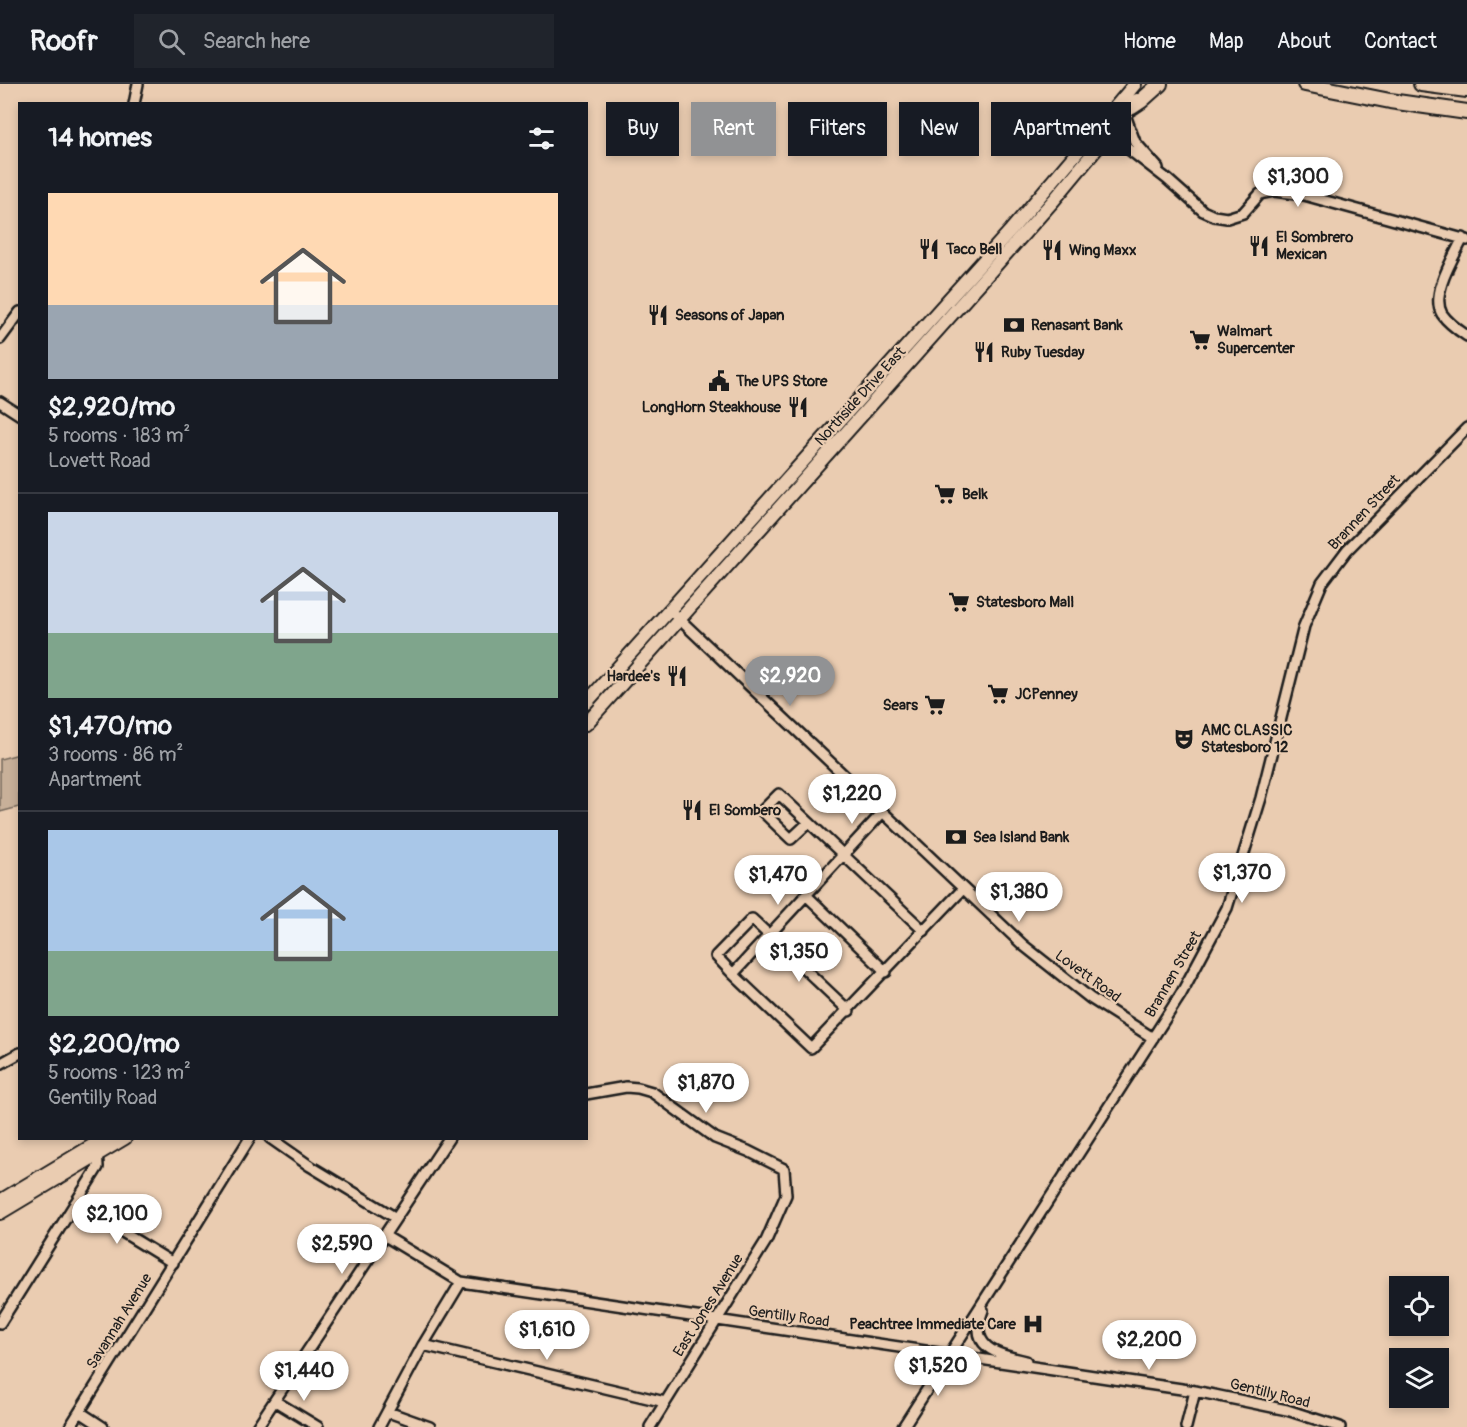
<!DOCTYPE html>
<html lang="en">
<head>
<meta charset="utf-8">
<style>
	:root { --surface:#171b24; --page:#20242c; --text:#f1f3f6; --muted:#9ea1a6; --line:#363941; --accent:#919294 }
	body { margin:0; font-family:Pangolin,sans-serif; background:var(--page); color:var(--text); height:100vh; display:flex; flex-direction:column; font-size:22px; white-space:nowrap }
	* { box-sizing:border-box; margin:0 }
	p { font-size:20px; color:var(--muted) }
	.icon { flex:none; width:33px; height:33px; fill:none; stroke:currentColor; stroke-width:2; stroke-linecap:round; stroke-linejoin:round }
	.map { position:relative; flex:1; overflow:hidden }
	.details { position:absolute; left:18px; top:18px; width:570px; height:1038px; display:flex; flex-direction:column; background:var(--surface); border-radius:0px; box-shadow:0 3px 9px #0003 }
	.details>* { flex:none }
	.guide { position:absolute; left:606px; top:18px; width:570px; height:54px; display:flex; gap:12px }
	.controls { position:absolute; left:1389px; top:1192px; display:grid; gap:12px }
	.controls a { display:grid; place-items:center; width:60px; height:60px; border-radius:0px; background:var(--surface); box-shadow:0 3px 9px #0003; font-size:30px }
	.price { position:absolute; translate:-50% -51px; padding:0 14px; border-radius:21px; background:#fff; color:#222; font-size:20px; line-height:39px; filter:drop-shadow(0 2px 3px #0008) }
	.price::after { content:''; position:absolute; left:50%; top:36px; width:18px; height:14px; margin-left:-9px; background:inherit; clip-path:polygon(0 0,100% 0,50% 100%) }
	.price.current { background:var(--accent); color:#fff }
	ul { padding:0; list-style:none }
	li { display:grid; align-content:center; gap:12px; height:318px; padding:0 30px }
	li+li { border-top:2px solid var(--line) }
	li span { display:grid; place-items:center; height:186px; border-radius:0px; color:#555 }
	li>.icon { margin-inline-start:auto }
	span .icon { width:108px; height:108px; fill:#fffc; stroke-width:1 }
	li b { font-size:26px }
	h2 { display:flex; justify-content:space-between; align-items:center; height:72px; padding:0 30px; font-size:26px }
	.tag { padding:0 21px; border-radius:0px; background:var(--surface); box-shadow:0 3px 9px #0003; font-size:21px; line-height:54px }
	.tag.current { background:var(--accent); color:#fff }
	header { display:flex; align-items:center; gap:36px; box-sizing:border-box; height:84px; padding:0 30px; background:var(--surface); border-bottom:2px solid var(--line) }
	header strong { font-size:28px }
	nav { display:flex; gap:33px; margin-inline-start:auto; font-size:21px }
	.search { width:420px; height:54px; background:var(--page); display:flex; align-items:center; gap:15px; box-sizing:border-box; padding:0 21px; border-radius:0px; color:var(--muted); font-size:22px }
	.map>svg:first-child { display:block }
	.green { fill:#c8b099; stroke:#72665a; stroke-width:1.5 }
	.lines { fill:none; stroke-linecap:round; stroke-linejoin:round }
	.minor-casing { stroke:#1c1c1c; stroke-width:14 }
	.major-casing { stroke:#1c1c1c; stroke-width:16 }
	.highway-casing { stroke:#1c1c1c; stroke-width:18 }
	.minor { stroke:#eaccb1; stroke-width:9 }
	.major { stroke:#eaccb1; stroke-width:12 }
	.highway { stroke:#eaccb1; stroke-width:14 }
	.labels { text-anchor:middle; stroke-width:4.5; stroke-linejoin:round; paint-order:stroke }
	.poi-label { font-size:15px; font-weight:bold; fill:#1c1c1c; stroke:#eaccb1; text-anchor:start }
	.street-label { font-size:15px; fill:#1c1c1c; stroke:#eaccb1 }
</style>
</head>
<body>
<header>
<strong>Roofr</strong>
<div class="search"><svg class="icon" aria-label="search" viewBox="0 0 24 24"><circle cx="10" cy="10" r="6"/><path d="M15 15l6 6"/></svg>Search here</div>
<nav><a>Home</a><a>Map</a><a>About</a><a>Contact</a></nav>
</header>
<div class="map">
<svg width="1467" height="1343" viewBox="0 0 1467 1343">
	<rect width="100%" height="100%" fill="#eaccb1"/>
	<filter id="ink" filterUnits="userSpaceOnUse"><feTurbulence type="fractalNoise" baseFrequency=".0167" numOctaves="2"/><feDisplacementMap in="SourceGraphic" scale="12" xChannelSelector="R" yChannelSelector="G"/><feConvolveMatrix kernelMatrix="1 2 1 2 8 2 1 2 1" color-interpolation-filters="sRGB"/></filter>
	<g filter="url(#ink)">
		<path class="green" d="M19,670V723L0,728V675Z"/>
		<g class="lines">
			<defs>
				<path id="minor" d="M134,20L138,0
					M1125,31L1135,58L1158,84
					M1099,63L1118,57L1167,95L1203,127L1214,132L1227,134L1243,129L1260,110L1274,107L1304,111L1467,156
					M1463,154C1454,173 1430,210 1442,230C1448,239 1458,246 1467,252
					M0,255L20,228
					M0,318L20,331
					M675,531L1023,861L1090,914L1153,954
					M808,739L791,755L762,727L779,710L924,847
					M806,811L886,888
					M733,890L882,729
					M849,927L752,835L716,872L733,890L811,964L963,805
					M0,980L20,969
					M586,1010L626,1003L638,1004L652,1008L715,1054L748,1067L784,1085L786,1111L766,1157L650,1343
					M270,1054L310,1082L396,1134
					M75,1119L173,1179
					M385,1152L461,1198L1195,1307L1287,1326L1340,1343
					M983,1226C968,1264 996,1270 1026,1277
					M0,1239L98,1083L97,1065
					M423,1261L665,1318
					M275,1317L318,1343
					M80,1328L103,1343
					M388,1328L430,1343
					M70,1343L250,1054
					M257,1343L449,1054
					M379,1343L423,1261L461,1198
					M903,1343L1181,910L1227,824L1261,714L1304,542L1322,499L1347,466L1467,344
					M1186,1343L1195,1307"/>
				<path id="major" d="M586,619L1011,146L1135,0
					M586,640L1054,116L1137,16
					M0,1117L105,1054
					M0,1129L125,1054"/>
				<path id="highway" d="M1305,0L1390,17L1467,28
					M1421,0L1467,6
					M1132,23L1141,17L1160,0"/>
			</defs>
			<use href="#minor" class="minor-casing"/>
			<use href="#major" class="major-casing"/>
			<use href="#highway" class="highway-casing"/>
			<use href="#minor" class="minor"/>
			<use href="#major" class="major"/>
			<use href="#highway" class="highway"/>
		</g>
	</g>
	<defs>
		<symbol id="restaurant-bare" viewBox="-9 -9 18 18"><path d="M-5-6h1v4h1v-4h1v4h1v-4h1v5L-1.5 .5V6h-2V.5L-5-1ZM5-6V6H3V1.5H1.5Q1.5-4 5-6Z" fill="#1c1c1c" stroke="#eaccb1" stroke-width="2.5" paint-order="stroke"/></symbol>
		<symbol id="bank-bare" viewBox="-9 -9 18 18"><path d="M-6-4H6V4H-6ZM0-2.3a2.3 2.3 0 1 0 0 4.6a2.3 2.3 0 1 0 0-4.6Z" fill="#1c1c1c" stroke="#eaccb1" stroke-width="2.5" paint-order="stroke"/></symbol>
		<symbol id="supermarket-bare" viewBox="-9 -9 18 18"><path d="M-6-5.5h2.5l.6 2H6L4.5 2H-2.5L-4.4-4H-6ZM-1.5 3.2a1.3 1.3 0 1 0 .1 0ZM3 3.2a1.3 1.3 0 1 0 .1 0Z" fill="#1c1c1c" stroke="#eaccb1" stroke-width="2.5" paint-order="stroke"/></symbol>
		<symbol id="civic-bare" viewBox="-9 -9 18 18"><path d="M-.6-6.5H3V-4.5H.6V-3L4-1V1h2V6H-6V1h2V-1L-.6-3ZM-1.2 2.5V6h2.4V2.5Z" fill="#1c1c1c" stroke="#eaccb1" stroke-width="2.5" paint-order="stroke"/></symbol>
		<symbol id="theatre-bare" viewBox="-9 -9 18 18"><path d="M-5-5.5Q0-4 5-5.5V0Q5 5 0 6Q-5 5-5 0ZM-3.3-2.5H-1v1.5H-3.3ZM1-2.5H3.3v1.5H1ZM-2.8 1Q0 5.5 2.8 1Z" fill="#1c1c1c" stroke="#eaccb1" stroke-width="2.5" paint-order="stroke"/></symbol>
		<symbol id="hospital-bare" viewBox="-9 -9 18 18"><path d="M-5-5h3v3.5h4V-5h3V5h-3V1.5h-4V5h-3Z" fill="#1c1c1c" stroke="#eaccb1" stroke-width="2.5" paint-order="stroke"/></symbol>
	</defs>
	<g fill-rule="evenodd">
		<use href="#restaurant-bare" x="1244" y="147" width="30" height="30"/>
		<use href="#restaurant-bare" x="914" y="150" width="30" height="30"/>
		<use href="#restaurant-bare" x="1037" y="151" width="30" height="30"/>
		<use href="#restaurant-bare" x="643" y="216" width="30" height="30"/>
		<use href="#bank-bare" x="999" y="226" width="30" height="30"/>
		<use href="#supermarket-bare" x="1185" y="241" width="30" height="30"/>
		<use href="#restaurant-bare" x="969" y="253" width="30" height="30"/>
		<use href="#civic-bare" x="704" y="282" width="30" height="30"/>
		<use href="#restaurant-bare" x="783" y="308" width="30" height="30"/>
		<use href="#supermarket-bare" x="930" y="395" width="30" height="30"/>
		<use href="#supermarket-bare" x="944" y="503" width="30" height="30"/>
		<use href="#restaurant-bare" x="662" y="577" width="30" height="30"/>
		<use href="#supermarket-bare" x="983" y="595" width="30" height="30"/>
		<use href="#supermarket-bare" x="920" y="606" width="30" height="30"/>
		<use href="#theatre-bare" x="1169" y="640" width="30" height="30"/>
		<use href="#restaurant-bare" x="677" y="711" width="30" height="30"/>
		<use href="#bank-bare" x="941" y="738" width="30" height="30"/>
		<use href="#hospital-bare" x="1018" y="1225" width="30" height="30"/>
	</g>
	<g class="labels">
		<g class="poi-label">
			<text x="1276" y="158">El Sombrero<tspan x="1276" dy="17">Mexican</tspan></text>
			<text x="946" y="170">Taco Bell</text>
			<text x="1069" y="171">Wing Maxx</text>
			<text x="675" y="236">Seasons of Japan</text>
			<text x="1031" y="246">Renasant Bank</text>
			<text x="1217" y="252">Walmart<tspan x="1217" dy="17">Supercenter</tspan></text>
			<text x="1001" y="273">Ruby Tuesday</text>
			<text x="736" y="302">The UPS Store</text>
			<text x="781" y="328" text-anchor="end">LongHorn Steakhouse</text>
			<text x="962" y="415">Belk</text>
			<text x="976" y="523">Statesboro Mall</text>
			<text x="660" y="597" text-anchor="end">Hardee's</text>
			<text x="1015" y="615">JCPenney</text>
			<text x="918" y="626" text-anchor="end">Sears</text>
			<text x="1201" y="651">AMC CLASSIC<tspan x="1201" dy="17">Statesboro 12</tspan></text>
			<text x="709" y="731">El Sombero</text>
			<text x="973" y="758">Sea Island Bank</text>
			<text x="1016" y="1245" text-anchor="end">Peachtree Immediate Care</text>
		</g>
		<g class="street-label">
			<text transform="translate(860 312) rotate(-48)" y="5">Northside Drive East</text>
			<text transform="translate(1364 428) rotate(-47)" y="5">Brannen Street</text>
			<text transform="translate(1173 890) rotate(-60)" y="5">Brannen Street</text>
			<text transform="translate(1088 892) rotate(36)" y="5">Lovett Road</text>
			<text transform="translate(708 1221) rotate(-58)" y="5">East Jones Avenue</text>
			<text transform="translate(789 1232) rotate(8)" y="5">Gentilly Road</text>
			<text transform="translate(119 1237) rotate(-58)" y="5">Savannah Avenue</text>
			<text transform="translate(1270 1309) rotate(14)" y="5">Gentilly Road</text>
		</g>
	</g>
</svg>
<div class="controls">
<a><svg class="icon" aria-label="locate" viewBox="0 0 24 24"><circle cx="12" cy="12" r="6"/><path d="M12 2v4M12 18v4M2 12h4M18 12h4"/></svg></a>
<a><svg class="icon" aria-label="layers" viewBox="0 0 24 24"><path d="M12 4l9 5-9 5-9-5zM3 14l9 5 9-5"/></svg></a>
</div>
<b class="price" style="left:1298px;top:124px">$1,300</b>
<b class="price current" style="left:790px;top:623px">$2,920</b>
<b class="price" style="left:852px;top:741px">$1,220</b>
<b class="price" style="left:1242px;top:820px">$1,370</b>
<b class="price" style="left:778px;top:822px">$1,470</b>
<b class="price" style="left:1019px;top:839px">$1,380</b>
<b class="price" style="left:799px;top:899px">$1,350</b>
<b class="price" style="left:706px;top:1030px">$1,870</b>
<b class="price" style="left:117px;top:1161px">$2,100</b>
<b class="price" style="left:342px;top:1191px">$2,590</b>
<b class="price" style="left:547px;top:1277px">$1,610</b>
<b class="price" style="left:1149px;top:1287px">$2,200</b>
<b class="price" style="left:938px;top:1313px">$1,520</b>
<b class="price" style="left:304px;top:1318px">$1,440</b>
<div class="guide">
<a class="tag">Buy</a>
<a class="tag current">Rent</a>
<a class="tag">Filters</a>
<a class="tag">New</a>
<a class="tag">Apartment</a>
</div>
<section class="details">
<h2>14 homes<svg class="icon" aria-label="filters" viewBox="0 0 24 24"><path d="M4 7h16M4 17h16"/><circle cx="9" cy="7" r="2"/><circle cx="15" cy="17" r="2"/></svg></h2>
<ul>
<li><span style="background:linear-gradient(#ffd9b3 60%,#9aa5b1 0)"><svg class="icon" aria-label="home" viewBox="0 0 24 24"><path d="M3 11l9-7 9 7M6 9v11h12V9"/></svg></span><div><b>$2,920/mo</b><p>5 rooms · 183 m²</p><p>Lovett Road</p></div></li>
<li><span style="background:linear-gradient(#c9d6e8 65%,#7fa58c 0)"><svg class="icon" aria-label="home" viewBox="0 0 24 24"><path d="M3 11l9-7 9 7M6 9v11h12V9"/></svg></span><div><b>$1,470/mo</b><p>3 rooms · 86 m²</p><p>Apartment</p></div></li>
<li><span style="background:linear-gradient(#a9c7e8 65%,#7fa58c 0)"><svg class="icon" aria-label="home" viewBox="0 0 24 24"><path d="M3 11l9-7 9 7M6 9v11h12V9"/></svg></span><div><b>$2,200/mo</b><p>5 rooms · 123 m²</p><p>Gentilly Road</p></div></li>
</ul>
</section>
</div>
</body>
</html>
